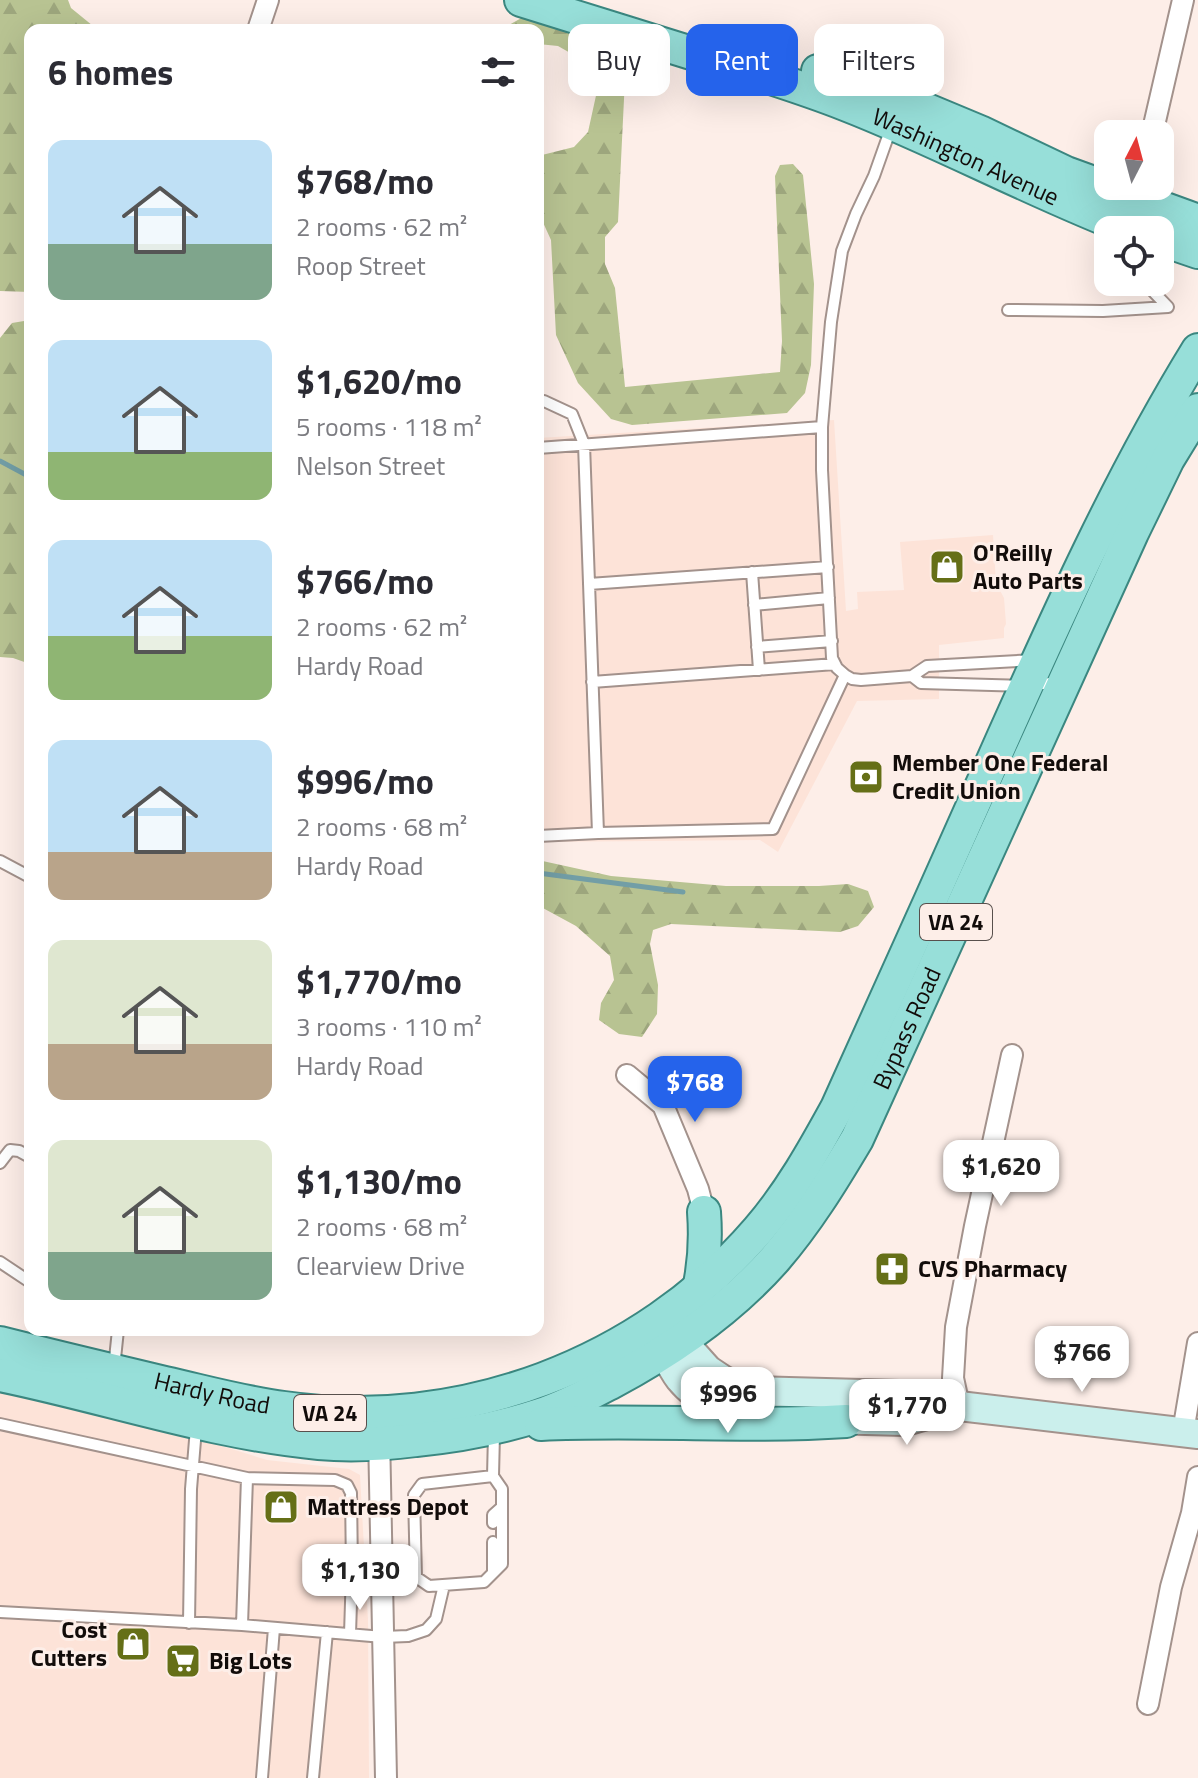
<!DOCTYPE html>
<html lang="en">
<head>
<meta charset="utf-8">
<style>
	:root { --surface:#fff; --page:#f7f7f7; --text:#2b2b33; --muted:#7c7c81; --accent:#2563eb }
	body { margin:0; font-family:"Titillium Web",sans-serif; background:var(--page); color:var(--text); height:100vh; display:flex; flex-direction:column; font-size:30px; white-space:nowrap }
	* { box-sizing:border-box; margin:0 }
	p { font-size:26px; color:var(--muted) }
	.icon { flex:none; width:44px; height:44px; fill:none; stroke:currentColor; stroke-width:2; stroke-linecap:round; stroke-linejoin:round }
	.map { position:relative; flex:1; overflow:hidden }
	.panel { position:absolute; left:24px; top:24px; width:520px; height:1312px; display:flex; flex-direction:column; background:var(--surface); border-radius:16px; box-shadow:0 8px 32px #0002 }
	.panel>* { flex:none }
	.hud { position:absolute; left:568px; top:24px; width:510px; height:72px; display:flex; gap:16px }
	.needle { width:52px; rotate:6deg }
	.fabs { position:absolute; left:1094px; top:120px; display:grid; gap:16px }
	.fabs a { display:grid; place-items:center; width:80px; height:80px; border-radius:16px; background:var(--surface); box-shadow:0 8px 32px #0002; font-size:40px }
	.price { position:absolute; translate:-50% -68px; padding:0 18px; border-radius:16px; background:#fff; color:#222; font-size:26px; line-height:52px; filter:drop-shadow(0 2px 4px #0008) }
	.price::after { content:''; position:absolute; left:50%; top:48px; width:24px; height:18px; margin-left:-12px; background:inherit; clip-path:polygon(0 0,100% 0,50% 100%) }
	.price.current { background:var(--accent); color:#fff }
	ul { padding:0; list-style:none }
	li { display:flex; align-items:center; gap:24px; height:200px; padding:0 24px }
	li span { display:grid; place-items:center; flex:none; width:224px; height:160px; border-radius:16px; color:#555 }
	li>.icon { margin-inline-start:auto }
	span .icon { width:96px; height:96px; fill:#fffc; stroke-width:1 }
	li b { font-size:34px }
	h2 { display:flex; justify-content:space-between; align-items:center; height:96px; padding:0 24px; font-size:34px }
	.pill { padding:0 28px; border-radius:16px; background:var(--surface); box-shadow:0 8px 32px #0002; font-size:28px; line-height:72px }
	.pill.current { background:var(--accent); color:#fff }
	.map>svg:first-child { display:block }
	.built { fill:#fde3d8 }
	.forest { fill:url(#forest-firs) }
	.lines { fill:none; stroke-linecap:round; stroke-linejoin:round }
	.stream { stroke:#729ea6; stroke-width:5 }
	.lane-casing { stroke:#a3928c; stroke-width:14 }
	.street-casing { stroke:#a3928c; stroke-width:24 }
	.secondary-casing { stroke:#a3928c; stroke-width:32 }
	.primary-casing { stroke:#3b8780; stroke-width:36 }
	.lane { stroke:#fff; stroke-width:10 }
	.street { stroke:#fff; stroke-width:20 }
	.secondary { stroke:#cbefec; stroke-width:28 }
	.primary { stroke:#97dfd9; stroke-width:32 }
	.labels { text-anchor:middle; stroke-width:6; stroke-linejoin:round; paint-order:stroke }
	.shield { fill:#fdeee8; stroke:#58504d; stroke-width:2 }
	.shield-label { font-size:22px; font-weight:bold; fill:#120c0a }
	.street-label { font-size:24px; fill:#120c0a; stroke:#fdeee8 }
	.poi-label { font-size:24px; font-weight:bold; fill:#120c0a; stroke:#fdeee8; text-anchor:start }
</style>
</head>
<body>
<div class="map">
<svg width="1198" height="1778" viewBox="0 0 1198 1778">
	<defs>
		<pattern id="forest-firs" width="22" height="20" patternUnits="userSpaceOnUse" patternTransform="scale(2)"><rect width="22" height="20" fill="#b8c392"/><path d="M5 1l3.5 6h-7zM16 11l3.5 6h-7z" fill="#9da67d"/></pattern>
	</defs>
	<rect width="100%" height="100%" fill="#fdeee8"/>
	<path class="built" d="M834,420L846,611L858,609L857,592L904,590L900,542L993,535L996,583L1004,598L1006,624L1004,628V638L939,645V699L857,701L778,852L760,840L538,842V438Z
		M0,1392L212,1443L267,1460L349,1469L360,1475L368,1620L369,1778H0Z"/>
	<path class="forest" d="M0,0H68L71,8L98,30H30V292L0,291Z
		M525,16L608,42L626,58L618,222L605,237V264L615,288L625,387L780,372L782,341L775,176L780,165L793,164L803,175L814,284L811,365L805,393L787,413L632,425L611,419L578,383L556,335L551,240L541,218L538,219V156L574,147L588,132L597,91L586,62L558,46L538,44V30H505L507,26Z
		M30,320V664L13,658L0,657V338L12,323Z
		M538,860L611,876L726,886H819L848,884L868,891L874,907L858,926L840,932L671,924L653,930L650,944L658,985L657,1014L642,1037L619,1034L599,1020L601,1003L614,980L610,956L576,926L541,907H538Z"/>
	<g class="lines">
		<path class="stream" d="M0,461L30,477
			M538,873L683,892"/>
		<defs>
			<path id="lane" d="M891,128L874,176L856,214L842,251L831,322L822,427V470L832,658L837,668L845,675L852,679L861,680L912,676L927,666L1034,660
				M1008,310L1103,311L1168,307L1144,282
				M538,401H544L572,414L584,444L598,833L773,829L845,675
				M538,448L822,427
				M752,572L759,670
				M589,584L828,567
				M754,605L829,598
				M757,647L832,641
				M912,676L921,683L1026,686L1059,682
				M592,682L835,664
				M538,836L598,833
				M0,861L30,877
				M0,1163L10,1150L19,1151L30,1157
				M0,1262L30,1282
				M114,1368L118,1330
				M0,1424L247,1478L242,1625
				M493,1476L502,1489V1564L484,1582L429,1586L416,1577L414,1495L422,1484L493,1476L494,1434
				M247,1478L335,1480L347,1485L351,1493L352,1571L350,1634
				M493,1523V1515L502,1507
				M493,1573V1542
				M0,1612L242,1625L383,1637L408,1636L426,1630L436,1619L444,1585
				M189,1623L191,1489L196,1428
				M262,1778L274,1628
				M313,1778L327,1632"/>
			<path id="street" d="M258,30L268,0
				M1152,134L1183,0
				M627,1075L663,1105L698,1189L704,1212
				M959,1406L953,1378L956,1327L975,1226L1012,1055
				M1183,1432L1198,1343
				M379,1434L386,1778
				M1148,1704L1171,1587L1192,1513L1198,1477"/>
			<path id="secondary" d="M662,1331L682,1341L708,1370L723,1380L737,1387L755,1391L899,1395L959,1406L1198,1434
				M655,1334C663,1348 670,1366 680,1379C700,1404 731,1411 761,1414
				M826,1419L905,1421L951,1408"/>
			<g id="primary">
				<path id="s1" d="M521,0C581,19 641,37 701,56C749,71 797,85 845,104C943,142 1035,193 1133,230"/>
				<path d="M818,71L908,102L980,132L1066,173L1198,221"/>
				<path d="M1160,239L1198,252"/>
				<path d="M699,1289C705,1262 706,1239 704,1212"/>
				<path id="s2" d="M0,1343C55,1357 110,1370 165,1383C205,1392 244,1403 284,1408C460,1433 642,1365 758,1230C790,1193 814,1150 837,1108C890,991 942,875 994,758C1056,619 1118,480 1198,350"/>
				<path id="s3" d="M0,1375C107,1397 211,1433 319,1443C352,1446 384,1444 416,1440C458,1436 500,1428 540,1415C565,1407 589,1394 612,1382C672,1350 729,1311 775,1259C807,1222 832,1181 857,1139L1132,533L1168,459L1198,410"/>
				<path d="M541,1424C643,1419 744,1428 846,1421"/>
			</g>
		</defs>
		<use href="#lane" class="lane-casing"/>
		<use href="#street" class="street-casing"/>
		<use href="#secondary" class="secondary-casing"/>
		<use href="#primary" class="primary-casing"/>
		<use href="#lane" class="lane"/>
		<use href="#street" class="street"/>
		<use href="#secondary" class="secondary"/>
		<use href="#primary" class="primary"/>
	</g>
	<defs>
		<symbol id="shop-square" viewBox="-11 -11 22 22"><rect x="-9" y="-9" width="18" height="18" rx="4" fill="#656f17" stroke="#fdeee8"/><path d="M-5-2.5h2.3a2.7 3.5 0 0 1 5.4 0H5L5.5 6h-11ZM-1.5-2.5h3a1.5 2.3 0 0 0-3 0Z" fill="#fff"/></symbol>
		<symbol id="bank-square" viewBox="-11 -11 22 22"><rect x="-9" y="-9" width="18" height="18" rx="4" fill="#656f17" stroke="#fdeee8"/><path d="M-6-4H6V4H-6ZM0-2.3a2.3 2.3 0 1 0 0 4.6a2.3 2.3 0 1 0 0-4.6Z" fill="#fff"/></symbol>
		<symbol id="pharmacy-square" viewBox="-11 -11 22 22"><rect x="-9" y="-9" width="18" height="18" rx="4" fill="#656f17" stroke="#fdeee8"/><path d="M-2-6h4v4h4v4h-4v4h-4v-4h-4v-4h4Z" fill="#fff"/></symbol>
		<symbol id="supermarket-square" viewBox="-11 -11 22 22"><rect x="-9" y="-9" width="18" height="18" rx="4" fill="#656f17" stroke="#fdeee8"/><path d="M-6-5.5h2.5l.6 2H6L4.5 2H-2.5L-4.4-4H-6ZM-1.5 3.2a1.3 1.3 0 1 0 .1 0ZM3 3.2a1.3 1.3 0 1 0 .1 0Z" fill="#fff"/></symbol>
	</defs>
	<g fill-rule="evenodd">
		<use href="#shop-square" x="927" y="547" width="40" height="40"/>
		<use href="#bank-square" x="846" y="757" width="40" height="40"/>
		<use href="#pharmacy-square" x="872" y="1249" width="40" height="40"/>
		<use href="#shop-square" x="261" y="1487" width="40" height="40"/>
		<use href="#shop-square" x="113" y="1624" width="40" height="40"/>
		<use href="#supermarket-square" x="163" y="1641" width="40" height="40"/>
	</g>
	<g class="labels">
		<g class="shield">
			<rect x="920" y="904" width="72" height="36" rx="6"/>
			<rect x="294" y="1395" width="72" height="36" rx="6"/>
		</g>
		<g class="shield-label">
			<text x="956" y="930">VA 24</text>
			<text x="330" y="1421">VA 24</text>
		</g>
		<g class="street-label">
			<text dy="8" stroke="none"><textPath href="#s1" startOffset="472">Washington Avenue</textPath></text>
			<text dy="8" stroke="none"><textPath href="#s3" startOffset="1102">Bypass Road</textPath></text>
			<text dy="8" stroke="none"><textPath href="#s2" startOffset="218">Hardy Road</textPath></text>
		</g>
		<g class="poi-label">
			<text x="973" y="561">O'Reilly<tspan x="973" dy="28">Auto Parts</tspan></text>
			<text x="892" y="771">Member One Federal<tspan x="892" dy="28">Credit Union</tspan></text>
			<text x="918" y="1277">CVS Pharmacy</text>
			<text x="307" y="1515">Mattress Depot</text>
			<text x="107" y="1638" text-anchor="end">Cost<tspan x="107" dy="28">Cutters</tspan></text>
			<text x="209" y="1669">Big Lots</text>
		</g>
	</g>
</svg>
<div class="fabs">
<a><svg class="needle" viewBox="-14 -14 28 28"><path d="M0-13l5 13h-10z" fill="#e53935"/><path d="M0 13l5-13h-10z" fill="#7c7c81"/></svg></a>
<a><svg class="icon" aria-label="locate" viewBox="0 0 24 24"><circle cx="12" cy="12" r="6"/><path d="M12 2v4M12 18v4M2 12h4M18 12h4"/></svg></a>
</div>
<b class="price current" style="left:695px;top:1124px">$768</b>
<b class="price" style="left:1001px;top:1208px">$1,620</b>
<b class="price" style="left:1082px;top:1394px">$766</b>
<b class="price" style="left:728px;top:1435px">$996</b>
<b class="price" style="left:907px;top:1447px">$1,770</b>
<b class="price" style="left:360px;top:1612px">$1,130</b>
<div class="hud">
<a class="pill">Buy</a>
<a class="pill current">Rent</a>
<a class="pill">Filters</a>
</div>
<section class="panel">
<h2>6 homes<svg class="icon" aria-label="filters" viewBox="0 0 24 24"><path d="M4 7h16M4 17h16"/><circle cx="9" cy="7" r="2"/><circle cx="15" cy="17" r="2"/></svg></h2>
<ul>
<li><span style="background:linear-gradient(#bfe0f5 65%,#7fa58c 0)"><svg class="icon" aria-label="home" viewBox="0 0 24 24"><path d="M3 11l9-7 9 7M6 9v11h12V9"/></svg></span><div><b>$768/mo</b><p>2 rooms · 62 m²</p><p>Roop Street</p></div></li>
<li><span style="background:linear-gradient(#bfe0f5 70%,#8fb573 0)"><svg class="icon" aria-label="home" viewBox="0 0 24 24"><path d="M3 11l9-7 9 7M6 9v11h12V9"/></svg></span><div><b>$1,620/mo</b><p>5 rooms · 118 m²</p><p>Nelson Street</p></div></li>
<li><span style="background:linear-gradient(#bfe0f5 60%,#8fb573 0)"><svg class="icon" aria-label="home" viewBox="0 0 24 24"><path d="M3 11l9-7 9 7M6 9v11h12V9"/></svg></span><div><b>$766/mo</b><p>2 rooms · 62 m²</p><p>Hardy Road</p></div></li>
<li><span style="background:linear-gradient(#bfe0f5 70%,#b9a48a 0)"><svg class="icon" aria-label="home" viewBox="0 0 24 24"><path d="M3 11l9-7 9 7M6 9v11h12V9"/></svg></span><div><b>$996/mo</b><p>2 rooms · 68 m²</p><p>Hardy Road</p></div></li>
<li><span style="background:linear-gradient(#dfe7d0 65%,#b9a48a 0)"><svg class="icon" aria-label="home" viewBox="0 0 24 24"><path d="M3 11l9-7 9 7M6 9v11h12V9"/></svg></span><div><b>$1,770/mo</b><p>3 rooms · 110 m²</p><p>Hardy Road</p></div></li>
<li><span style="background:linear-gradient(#dfe7d0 70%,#7fa58c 0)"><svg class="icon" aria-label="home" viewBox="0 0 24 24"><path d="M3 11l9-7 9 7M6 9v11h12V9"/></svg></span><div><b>$1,130/mo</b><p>2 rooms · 68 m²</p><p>Clearview Drive</p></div></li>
</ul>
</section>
</div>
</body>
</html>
